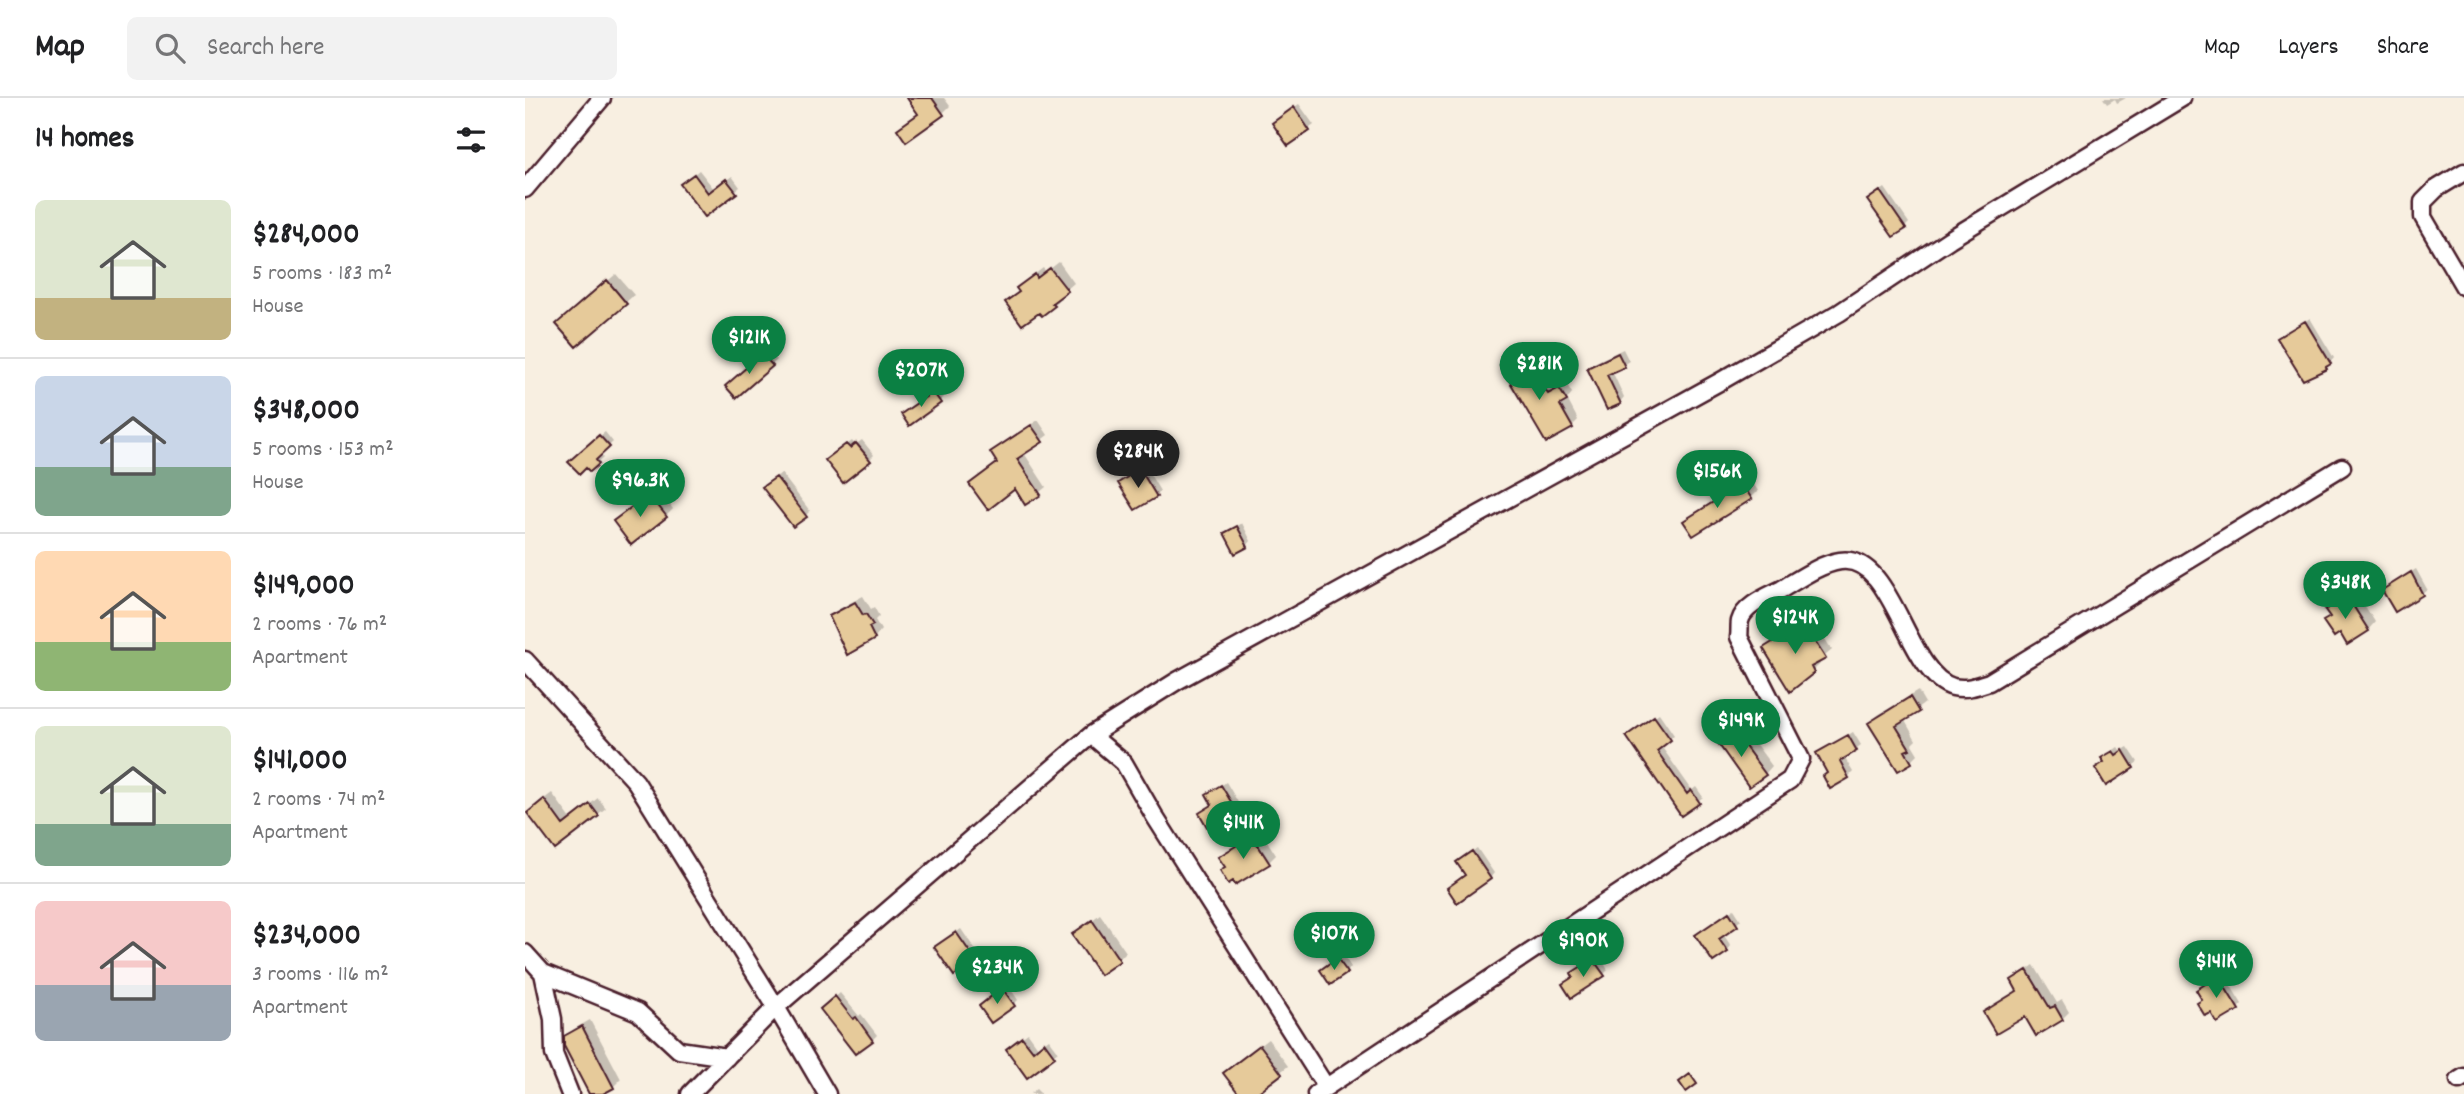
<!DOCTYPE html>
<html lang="en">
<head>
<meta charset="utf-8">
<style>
	:root { --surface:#fff; --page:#f2f2f2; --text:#202124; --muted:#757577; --line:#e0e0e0; --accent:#0b8043 }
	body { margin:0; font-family:Dekko,sans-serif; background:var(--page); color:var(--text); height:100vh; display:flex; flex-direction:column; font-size:26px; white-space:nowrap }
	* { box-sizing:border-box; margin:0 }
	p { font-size:23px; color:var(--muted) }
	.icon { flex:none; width:38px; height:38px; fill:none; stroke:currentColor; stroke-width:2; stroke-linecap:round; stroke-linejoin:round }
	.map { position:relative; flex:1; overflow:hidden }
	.side { display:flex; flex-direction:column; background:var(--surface); width:525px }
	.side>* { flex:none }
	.price { position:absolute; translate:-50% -60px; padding:0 16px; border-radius:24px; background:var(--accent); color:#fff; font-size:23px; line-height:46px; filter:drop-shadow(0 2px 4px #0008) }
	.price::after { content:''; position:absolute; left:50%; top:42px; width:21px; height:16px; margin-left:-10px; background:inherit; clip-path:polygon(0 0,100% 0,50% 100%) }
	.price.selected { background:#222; color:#fff }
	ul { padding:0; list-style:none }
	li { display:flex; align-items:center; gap:21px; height:175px; padding:0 35px }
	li+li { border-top:2px solid var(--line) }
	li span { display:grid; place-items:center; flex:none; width:196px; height:140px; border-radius:10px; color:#555 }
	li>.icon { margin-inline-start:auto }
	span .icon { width:84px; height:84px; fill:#fffc; stroke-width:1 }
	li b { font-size:30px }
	h2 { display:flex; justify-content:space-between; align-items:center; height:84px; padding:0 35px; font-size:30px }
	header { display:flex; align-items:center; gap:42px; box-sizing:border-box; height:98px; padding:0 35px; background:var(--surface); border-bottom:2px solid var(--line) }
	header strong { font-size:33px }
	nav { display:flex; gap:38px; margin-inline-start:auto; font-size:24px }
	.search { width:490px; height:63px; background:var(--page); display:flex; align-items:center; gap:18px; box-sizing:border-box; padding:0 24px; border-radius:10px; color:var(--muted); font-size:26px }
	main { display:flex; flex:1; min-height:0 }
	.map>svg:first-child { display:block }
	.shadow { fill:#0003 }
	.building { fill:#e6ca9a; stroke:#4a1f2b; stroke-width:2 }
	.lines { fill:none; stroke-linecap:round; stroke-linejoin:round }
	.street-casing { stroke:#4a1f2b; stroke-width:21 }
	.street { stroke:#fff; stroke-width:16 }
</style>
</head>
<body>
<header>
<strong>Map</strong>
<div class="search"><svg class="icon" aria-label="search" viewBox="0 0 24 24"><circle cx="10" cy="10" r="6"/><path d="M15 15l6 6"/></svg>Search here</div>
<nav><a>Map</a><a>Layers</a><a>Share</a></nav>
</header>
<main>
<section class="side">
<h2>14 homes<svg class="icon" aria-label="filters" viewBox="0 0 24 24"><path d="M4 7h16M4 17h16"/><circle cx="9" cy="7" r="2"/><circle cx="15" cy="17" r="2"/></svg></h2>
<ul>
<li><span style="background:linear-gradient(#dfe7d0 70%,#c2b280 0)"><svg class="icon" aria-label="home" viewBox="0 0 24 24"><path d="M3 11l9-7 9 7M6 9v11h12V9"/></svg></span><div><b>$284,000</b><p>5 rooms · 183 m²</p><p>House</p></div></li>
<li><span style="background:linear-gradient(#c9d6e8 65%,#7fa58c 0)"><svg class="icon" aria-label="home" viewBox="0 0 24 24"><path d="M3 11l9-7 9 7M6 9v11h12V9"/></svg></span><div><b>$348,000</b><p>5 rooms · 153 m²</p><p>House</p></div></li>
<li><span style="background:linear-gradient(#ffd9b3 65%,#8fb573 0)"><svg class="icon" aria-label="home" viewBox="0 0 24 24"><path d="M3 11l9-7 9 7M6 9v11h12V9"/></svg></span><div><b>$149,000</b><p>2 rooms · 76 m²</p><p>Apartment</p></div></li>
<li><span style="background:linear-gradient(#dfe7d0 70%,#7fa58c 0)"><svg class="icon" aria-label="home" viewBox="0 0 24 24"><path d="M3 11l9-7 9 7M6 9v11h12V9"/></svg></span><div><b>$141,000</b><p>2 rooms · 74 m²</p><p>Apartment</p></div></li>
<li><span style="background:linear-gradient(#f6c9c9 60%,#9aa5b1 0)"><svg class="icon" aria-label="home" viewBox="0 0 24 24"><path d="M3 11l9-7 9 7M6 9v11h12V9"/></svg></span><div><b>$234,000</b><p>3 rooms · 116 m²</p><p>Apartment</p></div></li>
</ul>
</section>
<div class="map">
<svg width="1939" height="996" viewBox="0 0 1939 996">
	<rect width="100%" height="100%" fill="#f8efe1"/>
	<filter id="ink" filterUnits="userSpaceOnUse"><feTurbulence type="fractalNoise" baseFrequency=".0143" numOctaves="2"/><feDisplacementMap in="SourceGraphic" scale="14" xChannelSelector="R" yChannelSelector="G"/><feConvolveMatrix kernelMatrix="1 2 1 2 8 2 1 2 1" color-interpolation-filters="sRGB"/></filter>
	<g filter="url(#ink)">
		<path class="shadow" d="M384,0H419L425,8L417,16L374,31L394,15Z
			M1578,0H1601L1592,5L1590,1L1582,6Z
			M774,6L789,27L764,45L754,20Z
			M174,72L189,91L207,78L215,89L180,117L162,82Z
			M1360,90L1384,125L1380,129L1349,98Z
			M534,164L549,185L534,198L536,200L529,207L490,197L501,183L518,170L521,174Z
			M91,176L109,197L52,247L41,218Z
			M1785,220L1809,260L1801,269L1754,240Z
			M1098,251L1104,263L1087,273L1099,299L1095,304L1065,270L1069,265Z
			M243,252L252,262L211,298L207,283Z
			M996,254L1009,276L1018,271L1030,291L1041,285L1047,295L1042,301L1053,322L1047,328L977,267Z
			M413,291L419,299L414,304L383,312Z
			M513,322L523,337L499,355L521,389L501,405L474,364V348Z
			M80,334L88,344L75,356L78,360L65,372L50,359Z
			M337,342L349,357L344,362L307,358L327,343L330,347Z
			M620,368L635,393L631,397L595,385Z
			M256,375L285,413L280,418L244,385Z
			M1225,380L1233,393L1226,400L1161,423L1168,416Z
			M132,390L148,411L141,418L98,416Z
			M717,425L726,443L722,448L701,436Z
			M1891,471L1902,491L1897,495L1864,488Z
			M1830,492L1850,524L1843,532L1801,523L1806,518L1803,512Z
			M338,498L346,511L349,509L354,518L350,522L356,532L349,540L306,519L314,511Z
			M1286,519L1307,552L1294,563L1295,566L1288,573L1240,551L1248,543Z
			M1393,593L1400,605L1379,621L1391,642L1387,646L1393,656L1386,663L1345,625L1353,617Z
			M1134,615L1149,637L1136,648L1167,692L1171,689L1178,699L1156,716L1108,634Z
			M1216,626L1247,668L1240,676L1194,644Z
			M1328,634L1336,647L1319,659L1328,674L1323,679L1304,674L1294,655Z
			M1593,649L1596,653L1603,649L1613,664L1582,685L1583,656Z
			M701,684L714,706L710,711L676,715L688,706L683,697Z
			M27,695L46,721L73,700L81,710L30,749L11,707Z
			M735,732L751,757L743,765L709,781L696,760L703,752Z
			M952,750L969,775L965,780L942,776L938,760Z
			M1209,811L1216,822L1198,836L1206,848L1202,853L1172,837Z
			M575,816L601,854L594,861L549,836Z
			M436,831L454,857L430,875L416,845Z
			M818,857L826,869L822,874L802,867Z
			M1076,860L1083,872L1079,876L1039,886L1049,878L1048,875L1052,871L1062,865L1064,868Z
			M1509,867L1532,905L1537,902L1544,914L1537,921L1460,914L1467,907L1493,891L1488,882Z
			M1698,875L1717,906L1713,910L1679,901L1678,888Z
			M483,887L493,902L489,906L460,903Z
			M315,895L334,918L336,916L352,937L347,942L301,907Z
			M65,922L96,981L88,989L74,996H66L41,939L49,931Z
			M503,935L513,949L524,941L533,953L503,977L488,946Z
			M743,941L763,968L728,996H716L708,968Z
			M511,991L516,996H505Z"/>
		<path class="building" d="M382,0H407L419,17L381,44L372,31L393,16Z
			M769,9L785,33L763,48L747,25Z
			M169,76L183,95L201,81L212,95L180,119L155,86Z
			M1355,93L1381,131L1368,139L1342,102Z
			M525,170L543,193L527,205L530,208L517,218L514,215L497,227L480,204L494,194L491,190L510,176L512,180Z
			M82,182L102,206L51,249L31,226Z
			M1780,223L1806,266L1801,269L1802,271L1778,282L1752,240Z
			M1093,255L1100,269L1082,277L1096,306L1082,312L1062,270Z
			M237,256L248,268L211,300L200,288Z
			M989,259L1002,281L1011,276L1023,296L1034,290L1042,303L1035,307L1048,330L1021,345L975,267Z
			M408,294L416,305L384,328L376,316Z
			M506,327L518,344L492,361L516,397L500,407L490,391L463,412L444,386L472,365L465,354Z
			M74,337L85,349L71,362L74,366L65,374L61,370L55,376L43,364Z
			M331,345L346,363L318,385L300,362L321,346L325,350Z
			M615,371L632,399L610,412L593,385Z
			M251,379L282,419L268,429L237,389Z
			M1217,386L1227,401L1168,438L1158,423Z
			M124,396L142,419L106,447L88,423Z
			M712,428L723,449L710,456L699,435Z
			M1886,474L1898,497L1870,514L1857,492Z
			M1822,498L1844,533L1822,547L1815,535L1809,539L1798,523L1805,519L1800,512Z
			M330,504L338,517L341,516L348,527L344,529L350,541L322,557L304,518Z
			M1278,525L1301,561L1286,569L1289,575L1265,594L1238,550Z
			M1385,599L1394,614L1371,628L1385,651L1380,653L1387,665L1373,673L1343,625Z
			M1129,618L1146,642L1132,653L1162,696L1166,692L1175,705L1156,718L1101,638Z
			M1208,632L1241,677L1224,689L1192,644Z
			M1323,637L1332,653L1315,663L1324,680L1305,691L1298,678L1302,675L1291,655Z
			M1598,652L1609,670L1581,688L1570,670L1579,664L1576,660L1588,653L1591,657Z
			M696,687L711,712L682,729L674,715L687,707L681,696Z
			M19,701L38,727L65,706L74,718L30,752L2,715Z
			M727,738L745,766L710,787L708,783L703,786L695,772L700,769L693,759Z
			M947,753L966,781L932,805L922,790L940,777L931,764Z
			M1204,814L1213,828L1194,841L1203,854L1188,864L1170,837Z
			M567,822L595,863L575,877L547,836Z
			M431,834L451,863L429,878L409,849Z
			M812,860L823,875L805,887L795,872Z
			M1070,864L1080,878L1046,900L1037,886L1048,879L1046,875L1057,868L1059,871Z
			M1502,872L1525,910L1530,908L1538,922L1511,938L1500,919L1471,936L1458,914L1492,893L1486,882Z
			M1693,878L1714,912L1692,925L1686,915L1680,918L1672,905L1677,902L1671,892Z
			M477,890L490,908L466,925L454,908Z
			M310,898L328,921L331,919L348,943L330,956L295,911Z
			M57,928L89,990L78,996H64L39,948V938Z
			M497,939L508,953L519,944L530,959L502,980L481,951Z
			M735,947L757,976L731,996H714L698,975Z
			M1165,976L1172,986L1161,994L1154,984Z"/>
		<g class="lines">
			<defs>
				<path id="street" d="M1939,74L1911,91L1898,104V119L1939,189
					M0,91L77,0
					M0,562L111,684L251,909L302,996
					M566,637L599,665L630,719L801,989
					M0,855L18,875L113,914L154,952L202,959
					M18,875L28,921L29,956L45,996
					M1934,982L1939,979
					M165,996L251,909L566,637L652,583L1196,283L1314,215L1425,141L1657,0
					M791,996L1265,682L1276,661L1214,539C1215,534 1214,527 1215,523C1219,507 1244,498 1257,491C1274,481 1295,466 1315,463C1369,455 1381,576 1428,589C1441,592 1452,588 1464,584L1817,369"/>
			</defs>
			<use href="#street" class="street-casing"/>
			<use href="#street" class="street"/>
		</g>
	</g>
</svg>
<b class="price" style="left:224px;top:278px">$121K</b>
<b class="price" style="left:1014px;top:304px">$281K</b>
<b class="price" style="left:396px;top:311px">$207K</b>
<b class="price selected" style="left:613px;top:392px">$284K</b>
<b class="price" style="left:1192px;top:412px">$156K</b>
<b class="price" style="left:115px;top:421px">$96.3K</b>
<b class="price" style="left:1820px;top:523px">$348K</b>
<b class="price" style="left:1270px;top:558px">$124K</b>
<b class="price" style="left:1216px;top:661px">$149K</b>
<b class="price" style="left:718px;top:763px">$141K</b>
<b class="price" style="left:809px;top:874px">$107K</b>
<b class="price" style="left:1058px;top:881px">$190K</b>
<b class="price" style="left:1691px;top:902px">$141K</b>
<b class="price" style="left:472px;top:908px">$234K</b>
</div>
</main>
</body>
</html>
